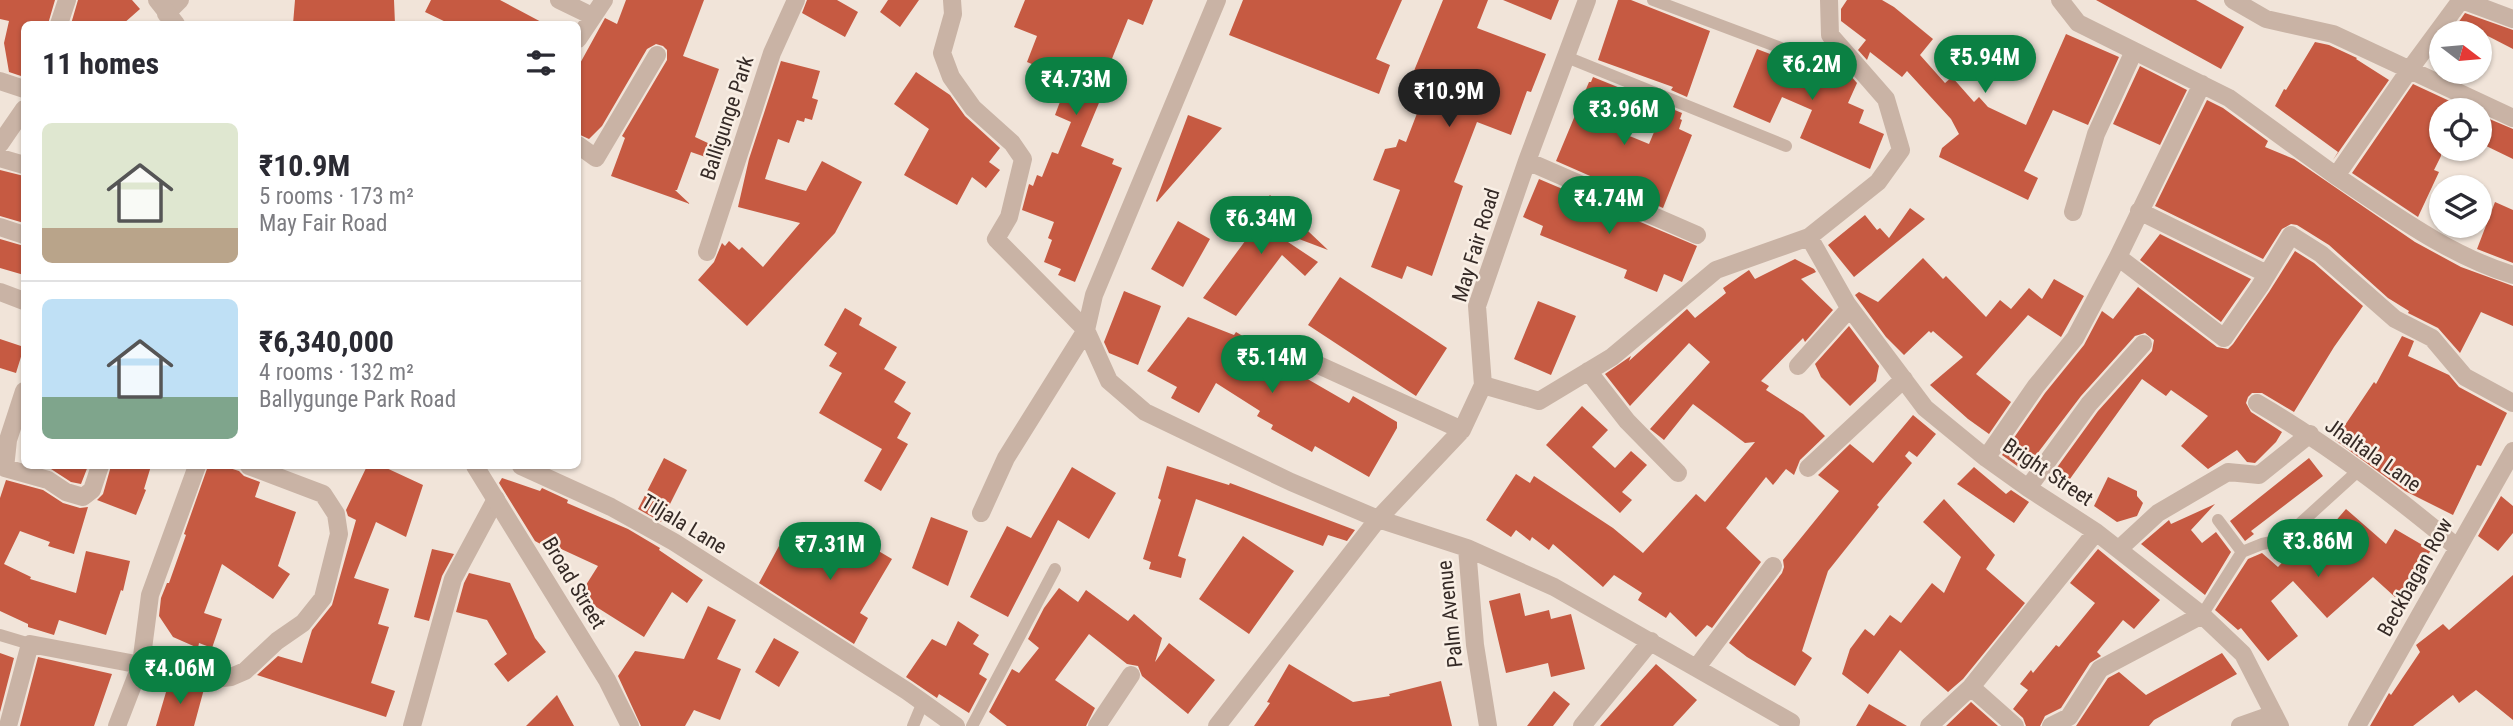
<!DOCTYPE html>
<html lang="en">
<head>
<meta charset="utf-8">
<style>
	:root { --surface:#fff; --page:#f7f7f7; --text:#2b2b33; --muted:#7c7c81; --line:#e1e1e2; --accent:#0b8043 }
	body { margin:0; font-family:"Roboto Condensed",sans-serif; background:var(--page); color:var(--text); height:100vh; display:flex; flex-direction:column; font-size:26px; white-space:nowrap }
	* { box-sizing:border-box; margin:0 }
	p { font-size:23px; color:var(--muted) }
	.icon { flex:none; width:38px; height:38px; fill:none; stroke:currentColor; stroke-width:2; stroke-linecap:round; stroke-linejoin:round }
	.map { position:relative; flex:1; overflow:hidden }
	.side { position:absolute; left:21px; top:21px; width:560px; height:448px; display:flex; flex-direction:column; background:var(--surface); border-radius:10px; box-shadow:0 2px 5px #0004 }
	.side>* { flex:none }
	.needle { width:46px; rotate:106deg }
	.fabs { position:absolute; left:2429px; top:21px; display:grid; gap:14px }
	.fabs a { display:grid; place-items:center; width:63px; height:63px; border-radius:50%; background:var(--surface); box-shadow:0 2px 5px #0004; font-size:35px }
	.price { position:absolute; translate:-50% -60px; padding:0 16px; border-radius:24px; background:var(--accent); color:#fff; font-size:23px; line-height:46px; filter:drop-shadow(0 2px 4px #0008) }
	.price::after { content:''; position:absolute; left:50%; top:42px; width:21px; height:16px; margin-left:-10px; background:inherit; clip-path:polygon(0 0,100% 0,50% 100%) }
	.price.on { background:#222; color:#fff }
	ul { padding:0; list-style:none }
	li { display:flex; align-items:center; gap:21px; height:175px; padding:0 21px }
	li+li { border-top:2px solid var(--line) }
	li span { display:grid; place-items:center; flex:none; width:196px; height:140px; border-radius:10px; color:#555 }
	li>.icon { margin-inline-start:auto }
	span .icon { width:84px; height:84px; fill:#fffc; stroke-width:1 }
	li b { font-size:30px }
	h2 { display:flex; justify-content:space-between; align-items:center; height:84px; padding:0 21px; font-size:30px }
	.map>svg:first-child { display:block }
	.building { fill:#c65a42 }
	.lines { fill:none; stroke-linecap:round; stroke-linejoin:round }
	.service { stroke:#c9b3a5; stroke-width:12 }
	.minor { stroke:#c9b3a5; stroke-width:18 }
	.tertiary { stroke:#c9b3a5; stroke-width:18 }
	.labels { text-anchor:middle; stroke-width:5; stroke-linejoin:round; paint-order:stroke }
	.street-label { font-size:21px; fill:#352a26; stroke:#f9efe5 }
</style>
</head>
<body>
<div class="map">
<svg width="2513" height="726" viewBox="0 0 2513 726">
	<rect width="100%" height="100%" fill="#f1e4d9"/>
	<path class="building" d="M0,0H55L48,24H24V77L9,72L4,43L9,21L0,19Z
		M78,0H132L140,9L123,24H71Z
		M295,0H394L395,24H293Z
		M431,0H500L545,24H450L425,12Z
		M626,0H704L683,56L719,69L695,137L725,151L720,162L691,152L677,190H675L690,204L611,176L625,138L622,136L667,60V50L663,46L656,44L647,49L602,126L589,139L578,134V67L605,18L617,24Z
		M807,0H837L858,12L845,37L802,13Z
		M888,0H919L900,27L880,12Z
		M1025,0H1153L1143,25L1128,19L1105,76L1118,81L1110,101L1101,98L1081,146L1114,159L1112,164L1122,168L1075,282L1058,275L1061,269L1044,262L1052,240L1048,238L1054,222L1022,210L1029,184L1033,186L1037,175L1042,177L1052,152L1058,154L1071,122L1055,115L1067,83L1064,81L1065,78L1027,62L1037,36L1014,27Z
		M1243,0H1402L1376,59L1390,65L1379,94L1229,35Z
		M1443,0H1488L1477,28L1546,54L1531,92L1527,91L1511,135L1477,122L1454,182L1463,186L1432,276L1407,266L1402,279L1371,267L1400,190L1373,180L1385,149L1396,147L1399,139L1406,142L1426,90L1409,83Z
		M1503,0H1559L1551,20Z
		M1618,0H1631L1710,31L1687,97L1671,90L1673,87L1598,60Z
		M1847,0H1882L1894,7L1933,39L1920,55L1945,83L1952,77L1974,102L1979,97L1988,107L2026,125L2066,34L2119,57L2088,125L2053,110L2024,171L2038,178L2028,200L1939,157L1942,148L1959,134L1951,119L1907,71L1902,77L1870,52L1867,60L1858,50L1866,40L1841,21V9Z
		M2096,0H2196L2244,27L2221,69Z
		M2465,13L2513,30V49L2482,33H2451Z
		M1821,42L1857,83L1848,103L1864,110L1859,123L1884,134L1870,169L1800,138L1812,110L1782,97L1770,123L1733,107L1757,49L1809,69Z
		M2315,42L2329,45L2357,58L2356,59L2389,80L2333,160L2338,152L2275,106L2284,89L2286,90Z
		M781,61L820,71L812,98L818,100L812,120L805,118L804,122L797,120L789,143L778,139L765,179L806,191L822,161L862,182L835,233L747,326L698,280L714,262L722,243L725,246L729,241L739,250L742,247L763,267L800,223L738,207L749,159Z
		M2140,66L2187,90L2160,145L2113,124Z
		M916,72L950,95L965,116L1000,148L989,162L1000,170L986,188L972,177L957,205L904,175L929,129L894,104Z
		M1593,77L1625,90L1610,128L1649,144L1665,106L1682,113L1680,119L1682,120L1679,129L1692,135L1663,208L1556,161L1589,82H1591Z
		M2413,84L2469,110H2441V156L2434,170L2439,172L2418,217L2352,173Z
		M2207,100L2223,108L2268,141L2265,147L2294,159L2415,242L2461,267L2513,286V326L2481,312L2460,353L2438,328L2408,313L2409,311L2388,298L2329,245L2297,225L2291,224L2282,229L2263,259L2155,206Z
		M1188,115L1222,128L1157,202L1156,201Z
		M2480,115L2513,129V159L2480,143Z
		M0,170L24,176V223L0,216Z
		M1539,179L1697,246L1682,282L1664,274L1657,292L1624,278L1627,270L1540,235L1543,226L1523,217Z
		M1270,195L1328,250L1291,236L1288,242L1318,262L1305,276L1282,255L1236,316L1203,298L1254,229L1246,221Z
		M2495,202L2513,210V263L2477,249Z
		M1910,208L1925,219L1854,277L1828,245L1865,215L1877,230L1880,228L1889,238Z
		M1178,221L1210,239L1183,287L1151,269Z
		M2160,234L2251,279L2221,322L2140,260Z
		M0,239L24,246V275L0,268Z
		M2295,251L2314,263L2363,306L2334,347L2294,412L2262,393H2252L2248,397L2246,403L2251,412L2282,432L2276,442L2255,463L2247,462L2237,450L2208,469L2181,446L2208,416L2171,390L2166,396L2142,379L2067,483L2053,473L2098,411L2152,351L2154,340L2145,333L2135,336L2081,396L2024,471L2002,455L2045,393L2084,345L2102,311L2113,319L2138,287L2217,347L2228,349L2233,344L2269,292Z
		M1923,258L1943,279L1946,276L1986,317L2000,300L2011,309L2029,288L2042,299L2054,279L2084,296L2061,337L2028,315L1976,374L2011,402L1989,434L1968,419L1930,385L1963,357L1933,331L1931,333L1929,331L1904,355L1886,337L1855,295L1859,292L1878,302Z
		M1795,259L1814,269L1816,272L1801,279L1833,310L1805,342L1803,338L1761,381L1769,386L1766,390L1803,414L1825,436L1800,460L1794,475L1786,469L1773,485L1766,477L1726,528L1761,562L1712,628L1707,625L1696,637L1670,612L1666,618L1638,600L1642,593L1614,575L1603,587L1553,544L1549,550L1532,537L1530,541L1516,530L1511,537L1486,520L1516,474L1530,483L1534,476L1613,528L1643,553L1696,494L1705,502L1755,442L1745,443L1693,404L1664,440L1650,429L1710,362L1689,343L1630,406L1605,374L1631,356L1629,361L1687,309L1695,318L1726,293L1723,288L1749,270L1755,279Z
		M1340,277L1447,348L1416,396L1308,325Z
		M1124,291L1161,306L1138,365L1109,353L1104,342Z
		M1538,301L1576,316L1551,375L1514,359Z
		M845,308L862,318L859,325L897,347L884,369L906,382L894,402L911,413L897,438L908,444L881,491L864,481L882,449L819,413L842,373L829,366L837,353L824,345Z
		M1188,317L1234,335L1236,332L1261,347L1265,352L1262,357L1302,379L1304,377L1349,403L1353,396L1397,422V428L1369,477L1315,446L1312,452L1271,429L1273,425L1257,416L1260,411L1216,383L1199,413L1171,398L1177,387L1147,371Z
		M1849,326L1879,366L1876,381L1850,406L1821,377L1815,364Z
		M2402,336L2414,341L2408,356L2449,375L2459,387L2507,413L2481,466L2477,465L2453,515L2405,491L2335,440L2374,382L2376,384Z
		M0,339L24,347L16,373L0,368Z
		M1582,406L1608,430L1592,447L1615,468L1631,451L1647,465L1622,492L1632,500L1620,513L1546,445Z
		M1913,415L1936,434L1917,457L1909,451L1905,456L1912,463L1877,505L1879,507L1828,571L1802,651L1812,658L1795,686L1747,657L1729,643L1782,573L1784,567L1783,560L1839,491L1818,475L1850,444L1873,463Z
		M664,458L687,470L661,522L638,509Z
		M2309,458L2323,476L2251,531L2254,534L2245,541L2230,521Z
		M38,466H88L81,484L71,482L51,469Z
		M111,466H151L144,489L146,490L136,515L97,500L103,494Z
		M208,466H223L239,471L244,476L260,482L255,497L296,512L278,566L290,574L273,599L222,564L204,613L222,619L212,648L199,643L198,648L173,637L159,616L161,598L167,583H169L186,535L184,534Z
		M367,466H382L423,485L406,537L376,522L354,578L389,589L378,624L389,627L371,683L395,691L386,717L257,675L278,656L302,663L312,630L332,605L356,520L348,516L346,510Z
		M1167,466L1229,485L1230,483L1355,530L1347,541L1328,535L1323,546L1196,499L1178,556L1186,559L1181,578L1149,569L1151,562L1143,559L1161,500L1158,498Z
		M1072,467L1116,493L1089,539L1058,520L1008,617L970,597L1007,526L1031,538Z
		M1974,467L2006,494L2011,490L2029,502L2014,523L1957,484Z
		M2108,477L2137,491V496L2143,503L2137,516L2117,522L2094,506Z
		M502,478L540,491L542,488L568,500L567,503L628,529L660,548L659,550L703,580L687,603L672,592L644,637L579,596L598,566L546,542L544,546L535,541L499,483Z
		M6,480L43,490L63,503L80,508L88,507L74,554L48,546L50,542L20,531L4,564L31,577L30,579L76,593L86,551L130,561L123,591L121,590L106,635L59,620L54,635L28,627V624L0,611V498Z
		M2501,496L2513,506V533L2498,551L2478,536Z
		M1944,499L1995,555L1986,569L2025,603L1963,679L1948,692L1900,650L1868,694L1842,674L1850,649L1865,629L1874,636L1890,615L1901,623L1932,583L1944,593L1961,557L1923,522Z
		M2215,504L2191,530L2202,543L2216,532L2231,552L2205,595L2141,544L2169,520L2171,524Z
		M2346,509L2386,544L2395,529L2431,550L2419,570L2395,597L2373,577L2327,618L2293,581L2271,601L2298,636L2268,661L2241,628L2238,630L2215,610L2248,559L2262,553L2278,567L2305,538L2314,546Z
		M931,517L968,531L948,586L912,568Z
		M838,527L892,559L860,613L868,618L854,644L759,583L779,546L815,566Z
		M1243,536L1294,571L1249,634L1199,599Z
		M432,549L454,554L442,576L429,621L414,617Z
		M2098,549L2160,600L2134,629L2123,620L2097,652L2101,656L2090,663L2061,708L2045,716L2040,726H2026L2023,718L2013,709L2028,690L2020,684L2031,670L2033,673L2056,645L2059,647L2095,603L2070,583Z
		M469,573L510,583L535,638L546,652L508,682L494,664L507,654L487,620L456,612L464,583Z
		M2513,575V720L2476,690L2459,703L2453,695L2413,726H2370L2389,693L2391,695L2420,652L2416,645L2443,624L2449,630Z
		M1059,588L1078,602L1086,590L1128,621L1134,614L1162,638L1155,662L1169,643L1215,680L1188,714L1142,676L1138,666L1127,664L1089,634L1055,680L1095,708L1086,726H1007L989,712L1012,669L1019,673L1039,648L1028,639L1044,608Z
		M1520,593L1525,616L1549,610L1551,619L1571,614L1585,669L1551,677L1548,663L1506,673L1489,601Z
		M708,606L736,620L717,659L741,669L720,720L694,710L685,726H641L618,676L635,651L684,659Z
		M958,621L979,635L973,644L989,654L979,674L987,679L969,713L939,694L937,698L906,677L932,639L946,646Z
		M774,638L799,652L779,687L755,672Z
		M0,653L14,658L0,712Z
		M2222,653L2237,674L2154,720L2149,726H2076L2108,678L2119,672L2146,695Z
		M38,657L112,674L94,726H20Z
		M1289,664L1353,702L1390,696L1389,694L1441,681L1452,726H1254L1270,703L1267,702Z
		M1656,664L1697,700L1673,726H1600Z
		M169,682L204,689L194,726H156Z
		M1554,691L1570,704L1553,726H1527Z
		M557,695L574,726H526Z
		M1971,702L1998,726H1946Z
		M1869,704L1907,726H1856Z"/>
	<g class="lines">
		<path class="service" d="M1653,0L1789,51
			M1564,56L1786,146
			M2242,552L2262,544L2282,540L2359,470
			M2202,615L2242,552L2218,520
			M0,635L30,644
			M913,726L923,702
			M972,726L1055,569"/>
		<path class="minor" d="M559,0L592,16
			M952,0L953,14L942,53L951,77L973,108L1012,143L1023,159L1009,217L996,239L1086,330L1006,458L981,513
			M1217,0L1094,295L1086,330L1109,381L1145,412L1291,482L1378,519L1467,548L1475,645L1488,726
			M2060,0L2078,23L2229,98L2336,176
			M2233,0L2266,19L2333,34L2513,118
			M2461,0L2410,69L2336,176C2392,213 2448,255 2513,275
			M2462,0L2513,19
			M166,14L180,0
			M59,24L67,0
			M578,39L604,0
			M0,81L24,89
			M0,144L24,109
			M578,145L596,158L657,55
			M0,158L24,165
			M1527,161L1697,235
			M2139,211L2267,274
			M2073,212L2096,134L2134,51
			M0,227L24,235
			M1809,237L1847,304L1925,408L1986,458L2028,488L2096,532L2202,615L2243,654L2280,726
			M707,252L772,53L796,0
			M2118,257L2202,84
			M0,292L24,301
			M1272,344L1462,430
			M1798,366L1850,308
			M1588,371L1627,421L1678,473
			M1483,385L1539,401L1612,357L1716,270L1809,237L1878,182L1901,150L1886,99L1830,35L1829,0
			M24,391L8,440L5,468L48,480L66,492L83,497L92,490L100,466
			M2257,403C2329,445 2394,495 2458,548
			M1986,458L2036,386L2075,338L2118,257L2224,338L2260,286L2291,235L2321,254L2395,319L2432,338L2465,377L2513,403
			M521,466L611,507L674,542L907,691L956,726
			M1808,468L1904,379
			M2028,488L2089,404L2143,344
			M1467,548L1554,587L1791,722L1790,726
			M2119,549L2158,513L2228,472L2259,475L2310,434
			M1697,667L1773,566
			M1971,687L2015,726
			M8,726L30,644L215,679L231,677L245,671L277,641L303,623L323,598L339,534L336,514L323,494L249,466
			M117,726L141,664L150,595L197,466
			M412,726L453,579L496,499
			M1097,726L1131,675
			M1217,726L1378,519L1462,430L1483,385L1477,306L1527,161L1587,0
			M1582,726L1651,641
			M1929,726L1971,687L2096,532
			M2051,726L2069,717L2100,669L2202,615
			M2240,726L2274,714
			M2357,726L2513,451"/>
		<path class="tertiary" d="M157,0L176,24
			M475,466L607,680L630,726"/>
	</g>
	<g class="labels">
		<g class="street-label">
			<text transform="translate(727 118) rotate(-72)" y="7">Balligunge Park</text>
			<text transform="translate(1476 245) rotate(-73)" y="7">May Fair Road</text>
			<text transform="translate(2373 455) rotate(35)" y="7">Jhaltala Lane</text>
			<text transform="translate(2048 472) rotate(34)" y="7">Bright Street</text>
			<text transform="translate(684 524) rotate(31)" y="7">Tiljala Lane</text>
			<text transform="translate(2415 577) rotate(-61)" y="7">Beckbagan Row</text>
			<text transform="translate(574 583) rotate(59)" y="7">Broad Street</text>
			<text transform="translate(1450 614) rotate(-96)" y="7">Palm Avenue</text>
		</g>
	</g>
</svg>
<div class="fabs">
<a><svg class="needle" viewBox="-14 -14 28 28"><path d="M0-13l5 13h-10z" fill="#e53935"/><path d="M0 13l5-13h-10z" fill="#7c7c81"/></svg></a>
<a><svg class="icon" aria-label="locate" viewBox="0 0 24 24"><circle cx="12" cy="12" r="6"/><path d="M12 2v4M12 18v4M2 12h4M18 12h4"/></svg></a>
<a><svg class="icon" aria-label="layers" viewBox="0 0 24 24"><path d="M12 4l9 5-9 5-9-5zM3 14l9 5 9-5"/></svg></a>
</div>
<b class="price" style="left:1985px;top:95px">₹5.94M</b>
<b class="price" style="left:1812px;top:102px">₹6.2M</b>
<b class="price" style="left:1076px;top:117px">₹4.73M</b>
<b class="price on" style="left:1449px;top:129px">₹10.9M</b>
<b class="price" style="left:1624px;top:147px">₹3.96M</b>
<b class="price" style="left:1609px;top:236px">₹4.74M</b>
<b class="price" style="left:1261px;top:256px">₹6.34M</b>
<b class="price" style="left:1272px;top:395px">₹5.14M</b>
<b class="price" style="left:2318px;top:579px">₹3.86M</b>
<b class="price" style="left:830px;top:582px">₹7.31M</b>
<b class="price" style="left:180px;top:706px">₹4.06M</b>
<section class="side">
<h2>11 homes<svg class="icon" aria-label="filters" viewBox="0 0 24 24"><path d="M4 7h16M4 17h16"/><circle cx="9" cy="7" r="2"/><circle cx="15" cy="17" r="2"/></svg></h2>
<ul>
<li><span style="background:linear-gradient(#dfe7d0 75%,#b9a48a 0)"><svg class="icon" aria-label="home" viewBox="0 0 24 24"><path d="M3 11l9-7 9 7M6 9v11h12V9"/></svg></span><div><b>₹10.9M</b><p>5 rooms · 173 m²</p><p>May Fair Road</p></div></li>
<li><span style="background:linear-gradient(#bfe0f5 70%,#7fa58c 0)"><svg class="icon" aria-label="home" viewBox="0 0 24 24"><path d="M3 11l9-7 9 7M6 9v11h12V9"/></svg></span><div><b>₹6,340,000</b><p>4 rooms · 132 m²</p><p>Ballygunge Park Road</p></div></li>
</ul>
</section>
</div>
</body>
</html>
